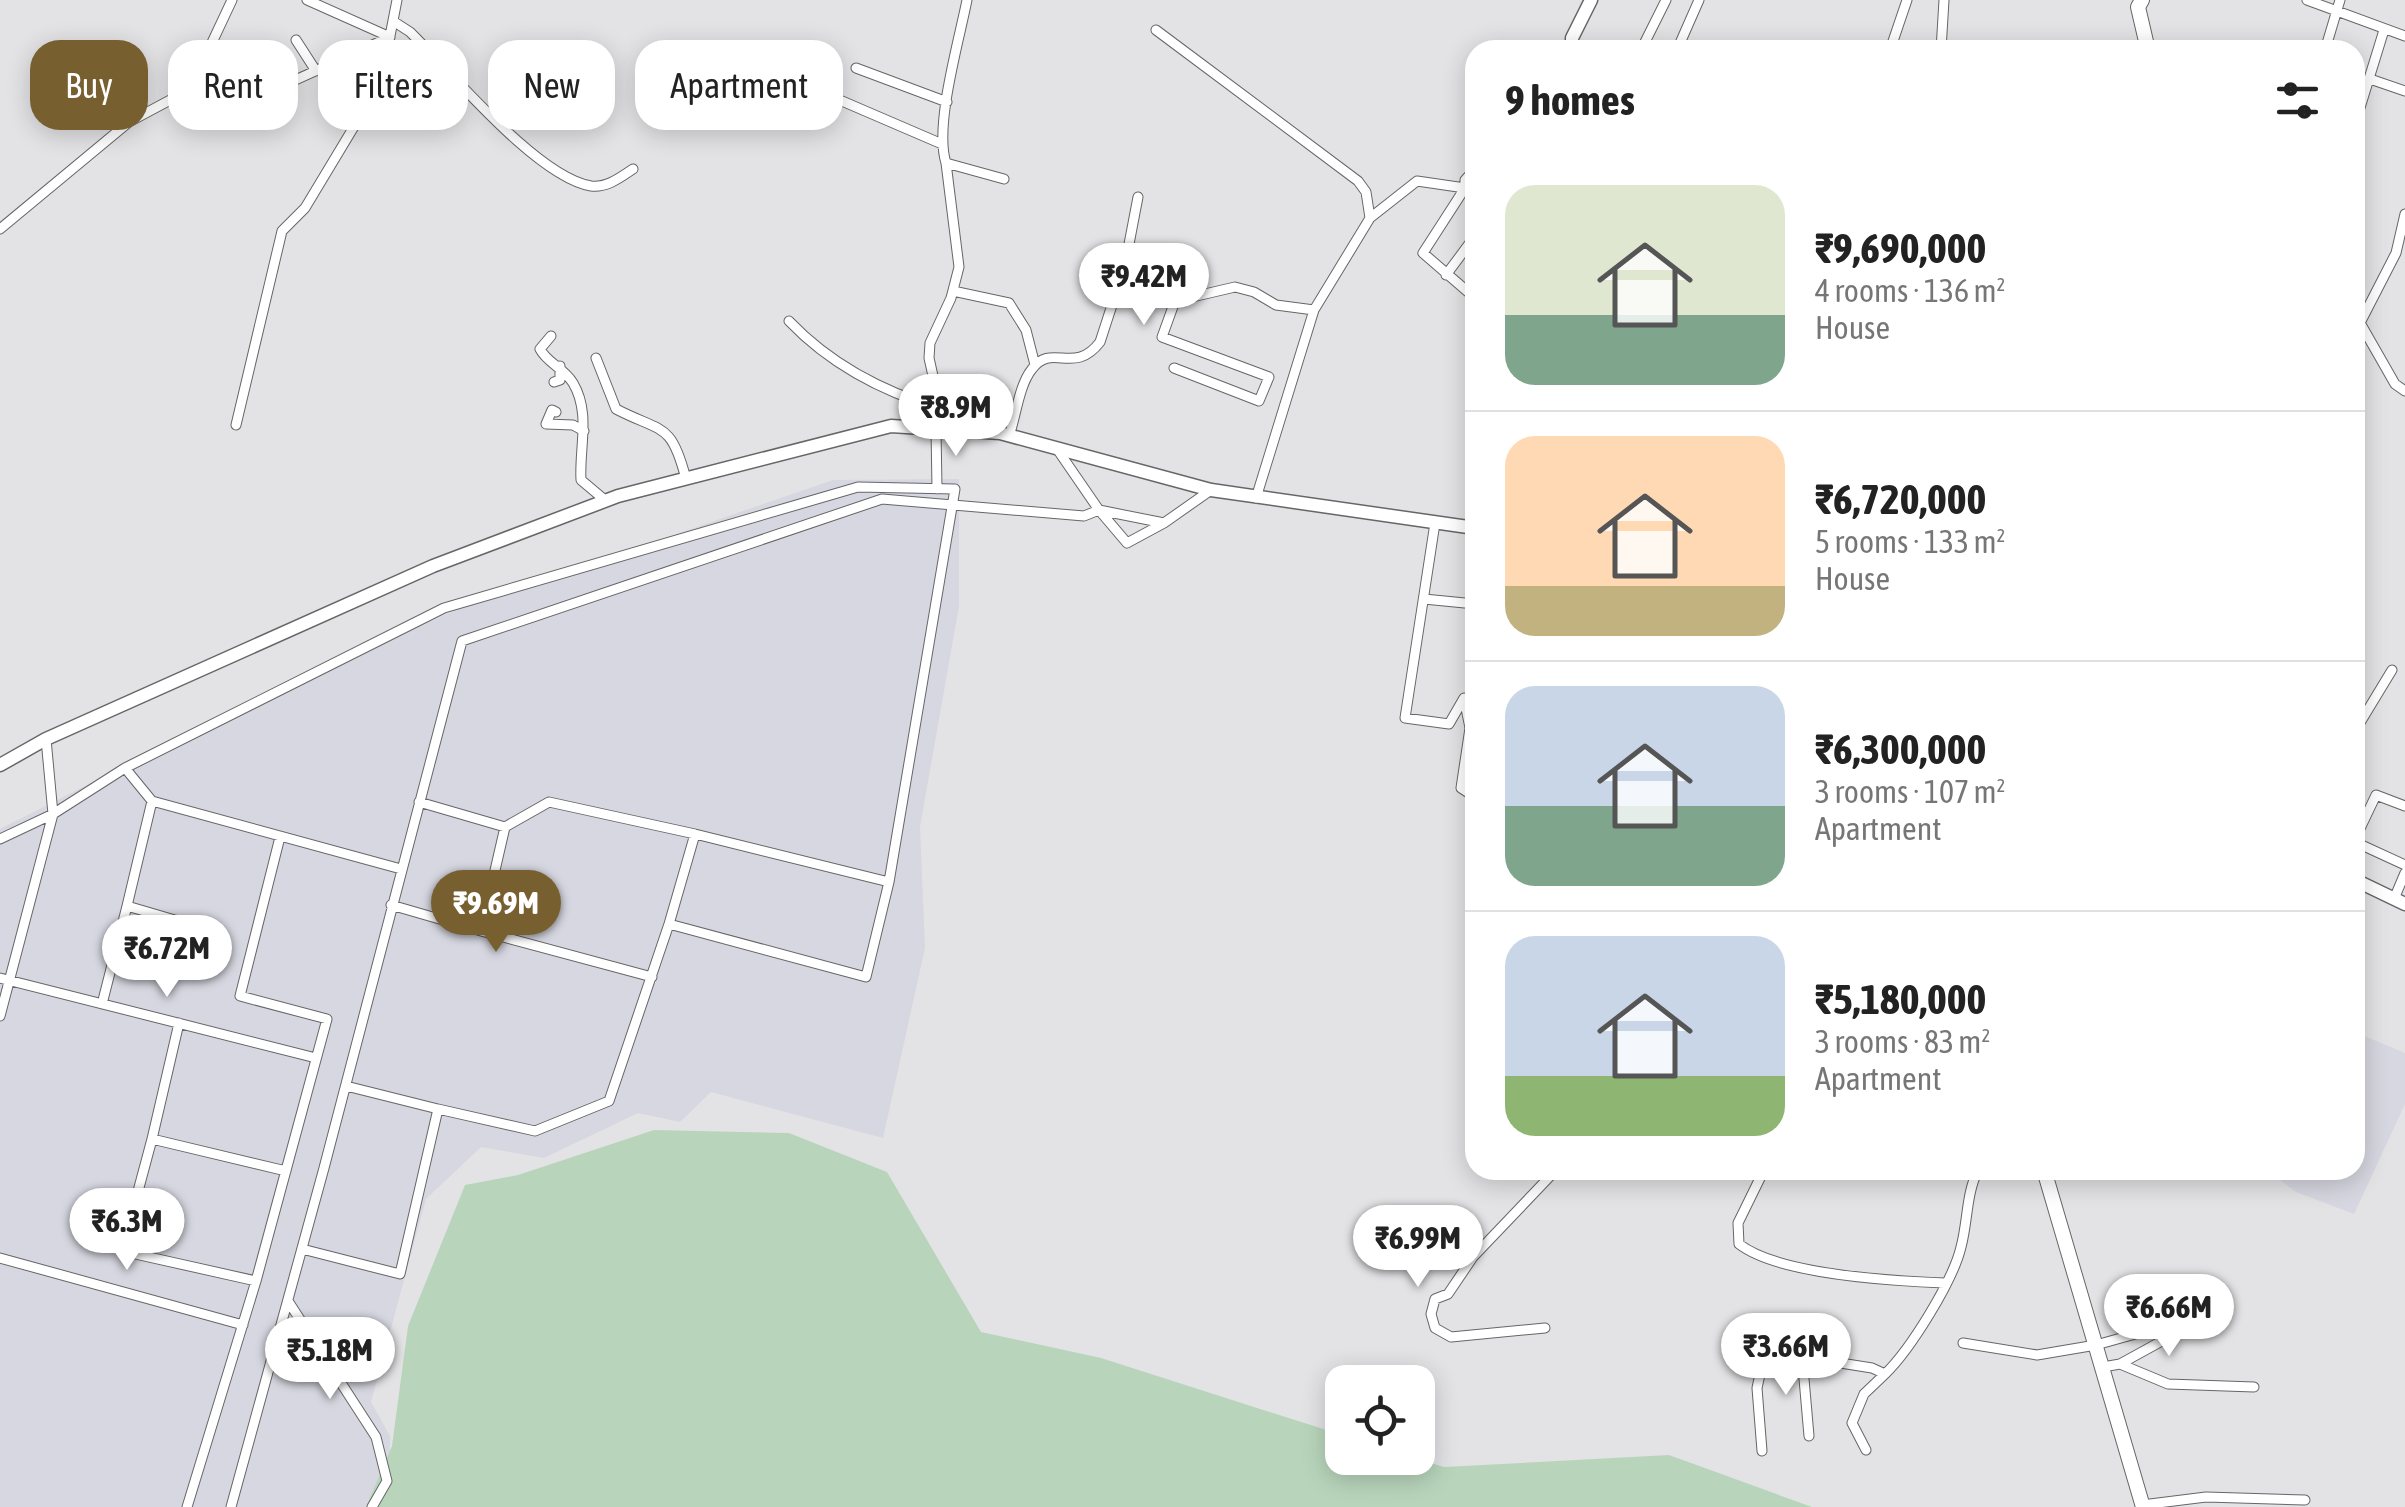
<!DOCTYPE html>
<html lang="en">
<head>
<meta charset="utf-8">
<style>
	:root { --surface:#fff; --page:#f2f2f2; --text:#222; --muted:#767676; --line:#e0e0e0; --accent:#785f30 }
	body { margin:0; font-family:"Asap Condensed",sans-serif; background:var(--page); color:var(--text); height:100vh; display:flex; flex-direction:column; font-size:38px; white-space:nowrap }
	* { box-sizing:border-box; margin:0 }
	p { font-size:32px; color:var(--muted) }
	.icon { flex:none; width:55px; height:55px; fill:none; stroke:currentColor; stroke-width:2; stroke-linecap:round; stroke-linejoin:round }
	.map { position:relative; flex:1; overflow:hidden }
	.panel { position:absolute; left:1465px; top:40px; width:900px; height:1140px; display:flex; flex-direction:column; background:var(--surface); border-radius:30px; box-shadow:0 5px 25px #0003 }
	.panel>* { flex:none }
	.banner { position:absolute; left:30px; top:40px; width:950px; height:90px; display:flex; gap:20px }
	.controls { position:absolute; left:1325px; top:1365px; display:grid; gap:20px }
	.controls a { display:grid; place-items:center; width:110px; height:110px; border-radius:20px; background:var(--surface); box-shadow:0 5px 25px #0003; font-size:50px }
	.price { position:absolute; translate:-50% -85px; padding:0 22px; border-radius:35px; background:#fff; color:#222; font-size:32px; line-height:65px; filter:drop-shadow(0 2px 5px #0008) }
	.price::after { content:''; position:absolute; left:50%; top:60px; width:30px; height:22px; margin-left:-15px; background:inherit; clip-path:polygon(0 0,100% 0,50% 100%) }
	.price.on { background:var(--accent); color:#fff }
	ul { padding:0; list-style:none }
	li { display:flex; align-items:center; gap:30px; height:250px; padding:0 40px }
	li+li { border-top:2px solid var(--line) }
	li span { display:grid; place-items:center; flex:none; width:280px; height:200px; border-radius:30px; color:#555 }
	li>.icon { margin-inline-start:auto }
	span .icon { width:120px; height:120px; fill:#fffc; stroke-width:1 }
	li b { font-size:42px }
	h2 { display:flex; justify-content:space-between; align-items:center; height:120px; padding:0 40px; font-size:42px }
	.pill { padding:0 35px; border-radius:30px; background:var(--surface); box-shadow:0 5px 25px #0003; font-size:35px; line-height:90px }
	.pill.on { background:var(--accent); color:#fff }
	.map>svg:first-child { display:block }
	.built { fill:#d6d7e0 }
	.green { fill:#b8d5bb }
	.lines { fill:none; stroke-linecap:round; stroke-linejoin:round }
	.street-casing { stroke:#666668; stroke-width:11 }
	.secondary-casing { stroke:#666668; stroke-width:15 }
	.primary-casing { stroke:#666668; stroke-width:16 }
	.street { stroke:#fff; stroke-width:9 }
	.secondary { stroke:#fff; stroke-width:12 }
	.primary { stroke:#fff; stroke-width:14 }
</style>
</head>
<body>
<div class="map">
<svg width="2405" height="1507" viewBox="0 0 2405 1507">
	<rect width="100%" height="100%" fill="#e3e3e5"/>
	<path class="built" d="M959,479V606L920,827L925,948L883,1138L711,1092L680,1122L638,1113L544,1158L481,1147L426,1199L371,1402L390,1436V1484L376,1507H0V829L300,677L459,609L833,480Z
		M2355,1032L2405,1053V1104L2354,1214L2296,1192L2267,1170H2355Z"/>
	<path class="green" d="M654,1130L789,1133L887,1172L981,1332L1101,1358L1342,1435V1458H1414L1444,1467L1669,1455L1812,1507H366L392,1446L408,1326L465,1185L518,1175Z"/>
	<g class="lines">
		<defs>
			<path id="street" d="M307,0L390,37
				M967,0C959,41 934,126 946,163L1004,179
				M2307,0L2405,36
				M393,21L410,32C451,72 537,177 591,186C607,188 621,177 633,169
				M1156,30L1358,181L1366,192L1370,218
				M296,40L316,71
				M1641,50L1666,0
				M1677,50L1699,0
				M1890,50L1907,0
				M1941,50L1944,0
				M2325,50L2340,0
				M856,68L947,102
				M2370,79L2405,91
				M828,95L942,144
				M185,100L232,0
				M2355,124L2384,30
				M1475,169L1465,180V188L1423,253L1475,298
				M0,229L129,122L172,99L221,111L236,107L390,37
				M1446,275L1475,236
				M1117,289L1175,301L1235,287L1254,292L1276,305L1314,310L1370,218L1417,181L1465,188L1475,202
				M953,291L1009,303L1026,330L1035,365
				M2355,314L2395,384L2405,391
				M789,321C831,365 883,392 941,409
				M2360,323L2396,253L2405,214
				M551,336L540,349C547,363 564,368 573,383C591,413 579,448 581,480L606,501
				M596,358L616,409C662,433 671,421 686,479
				M1174,368L1259,401L1269,377L1162,337L1175,301
				M554,382L560,380V366
				M556,412L552,410L546,424L573,425L584,431
				M236,425L282,231L305,208L361,115L383,72L397,0
				M936,429L937,489
				M945,430L929,358L930,343L951,298L959,267L946,163
				M1009,436C1016,416 1019,385 1032,369C1052,342 1074,376 1100,342L1125,265L1138,197
				M1057,449L1099,510L1127,543L1164,523L1211,490
				M1256,498L1314,310
				M1435,523L1405,718L1449,724L1464,698L1470,728L1461,788L1475,797
				M1424,599L1475,604
				M2355,731L2392,670
				M125,768L152,801L401,869
				M152,801L127,906L185,923
				M419,802L505,827L549,802L695,834L889,882
				M505,827L481,931L652,977
				M0,839L53,814L125,768L444,608L858,487L955,489L889,882L866,977L669,924L695,834
				M2355,839L2376,795L2405,806
				M2355,842L2405,865
				M2394,899L2405,873
				M391,905L481,931
				M0,978L316,1058
				M102,1004L127,906
				M0,1016L53,814L46,739
				M179,1023L152,1139L122,1251L256,1281
				M346,1086L438,1109
				M152,1139L286,1171
				M1764,1170L1738,1223L1739,1244C1779,1275 1893,1281 1945,1283
				M302,1249L400,1274L438,1109L535,1131L609,1101L669,924
				M0,1258L243,1325
				M288,1301L376,1437L387,1481L372,1507
				M1545,1328L1451,1337L1435,1328L1431,1314L1435,1299L1448,1294L1473,1257L1556,1170
				M1963,1343L2037,1355L2096,1345L2146,1331
				M1802,1356L1809,1436
				M2120,1364L2160,1342L2190,1316
				M2103,1367L2120,1364L2168,1384L2254,1387
				M1866,1450L1852,1423L1864,1394L1885,1374
				M1762,1451L1757,1388L1765,1351L1872,1368L1885,1374C1910,1350 1953,1281 1961,1247C1968,1221 1966,1194 1978,1170
				M2142,1505L2206,1497L2305,1500
				M187,1507L256,1281L327,1019L240,996L280,837
				M231,1507L324,1168L462,641L882,499L1084,516L1099,510L1164,523"/>
			<path id="secondary" d="M1572,50V38L1591,0
				M0,765L46,739L433,566L618,496L891,426L1000,433L1211,490L1475,528
				M2355,880L2405,904"/>
			<path id="primary" d="M2142,0L2138,7L2148,50
				M2044,1170L2143,1507"/>
		</defs>
		<use href="#street" class="street-casing"/>
		<use href="#secondary" class="secondary-casing"/>
		<use href="#primary" class="primary-casing"/>
		<use href="#street" class="street"/>
		<use href="#secondary" class="secondary"/>
		<use href="#primary" class="primary"/>
	</g>
</svg>
<div class="controls">
<a><svg class="icon" aria-label="locate" viewBox="0 0 24 24"><circle cx="12" cy="12" r="6"/><path d="M12 2v4M12 18v4M2 12h4M18 12h4"/></svg></a>
</div>
<b class="price" style="left:1144px;top:328px">₹9.42M</b>
<b class="price" style="left:956px;top:459px">₹8.9M</b>
<b class="price on" style="left:496px;top:955px">₹9.69M</b>
<b class="price" style="left:167px;top:1000px">₹6.72M</b>
<b class="price" style="left:127px;top:1273px">₹6.3M</b>
<b class="price" style="left:1418px;top:1290px">₹6.99M</b>
<b class="price" style="left:2169px;top:1359px">₹6.66M</b>
<b class="price" style="left:1786px;top:1398px">₹3.66M</b>
<b class="price" style="left:330px;top:1402px">₹5.18M</b>
<div class="banner">
<a class="pill on">Buy</a>
<a class="pill">Rent</a>
<a class="pill">Filters</a>
<a class="pill">New</a>
<a class="pill">Apartment</a>
</div>
<section class="panel">
<h2>9 homes<svg class="icon" aria-label="filters" viewBox="0 0 24 24"><path d="M4 7h16M4 17h16"/><circle cx="9" cy="7" r="2"/><circle cx="15" cy="17" r="2"/></svg></h2>
<ul>
<li><span style="background:linear-gradient(#dfe7d0 65%,#7fa58c 0)"><svg class="icon" aria-label="home" viewBox="0 0 24 24"><path d="M3 11l9-7 9 7M6 9v11h12V9"/></svg></span><div><b>₹9,690,000</b><p>4 rooms · 136 m²</p><p>House</p></div></li>
<li><span style="background:linear-gradient(#ffd9b3 75%,#c2b280 0)"><svg class="icon" aria-label="home" viewBox="0 0 24 24"><path d="M3 11l9-7 9 7M6 9v11h12V9"/></svg></span><div><b>₹6,720,000</b><p>5 rooms · 133 m²</p><p>House</p></div></li>
<li><span style="background:linear-gradient(#c9d6e8 60%,#7fa58c 0)"><svg class="icon" aria-label="home" viewBox="0 0 24 24"><path d="M3 11l9-7 9 7M6 9v11h12V9"/></svg></span><div><b>₹6,300,000</b><p>3 rooms · 107 m²</p><p>Apartment</p></div></li>
<li><span style="background:linear-gradient(#c9d6e8 70%,#8fb573 0)"><svg class="icon" aria-label="home" viewBox="0 0 24 24"><path d="M3 11l9-7 9 7M6 9v11h12V9"/></svg></span><div><b>₹5,180,000</b><p>3 rooms · 83 m²</p><p>Apartment</p></div></li>
</ul>
</section>
</div>
</body>
</html>
